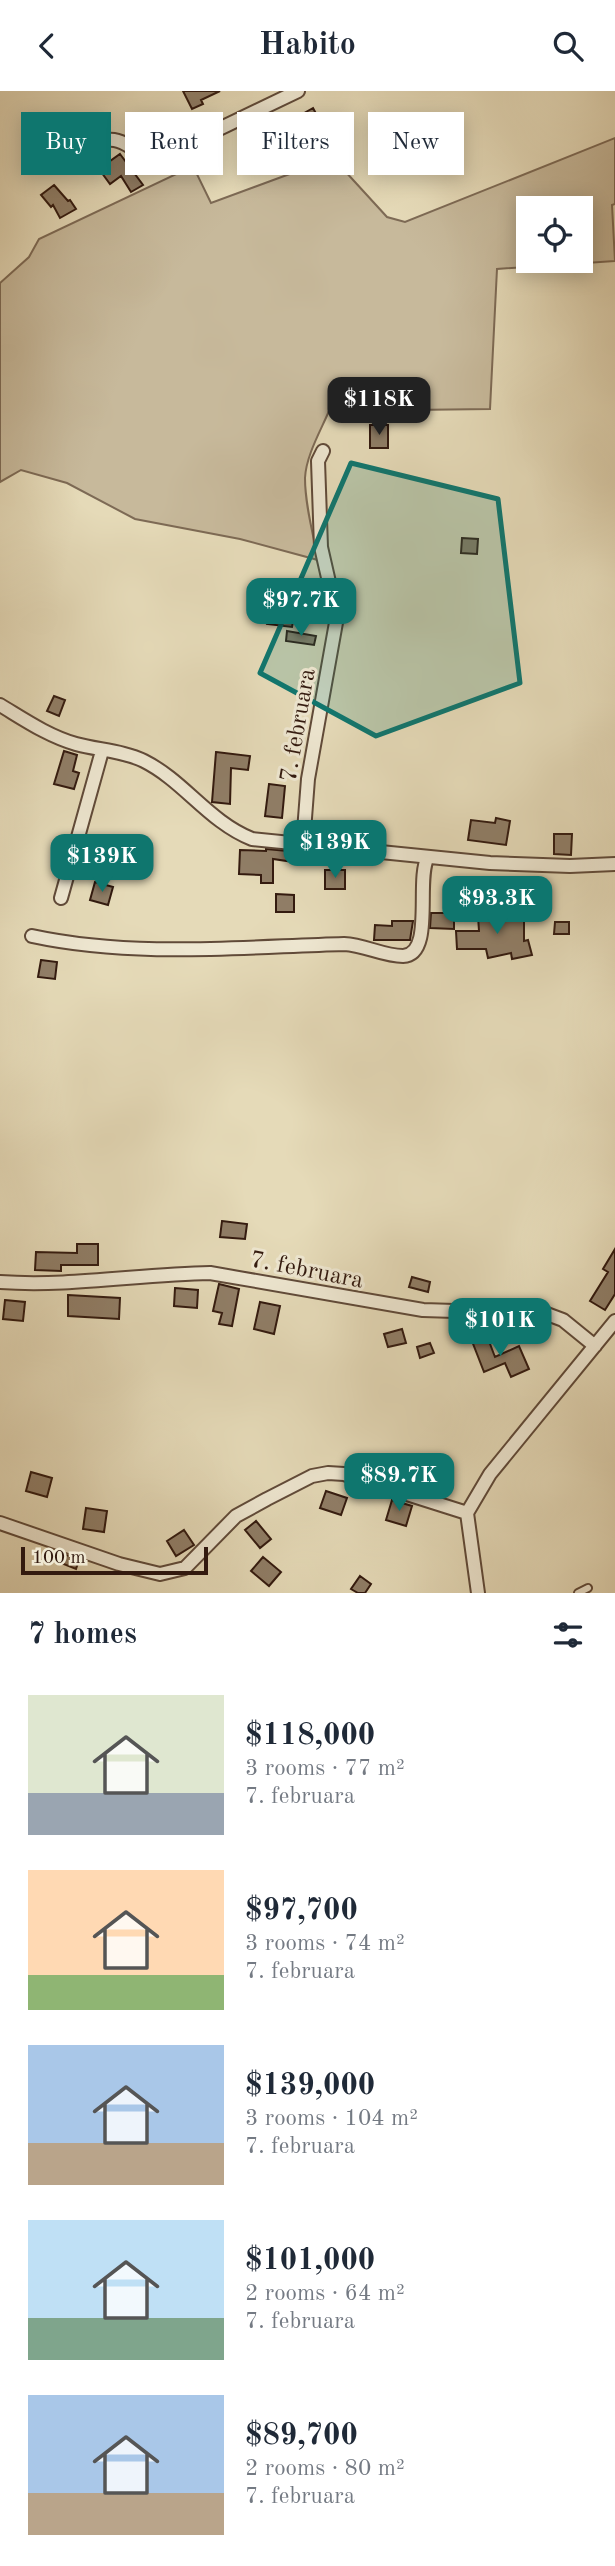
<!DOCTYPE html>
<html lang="en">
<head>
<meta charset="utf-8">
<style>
	:root { --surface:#fff; --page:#f6f6f7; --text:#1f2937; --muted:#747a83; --accent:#0f766e }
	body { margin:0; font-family:"Old Standard TT",serif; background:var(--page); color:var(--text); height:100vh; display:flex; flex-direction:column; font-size:26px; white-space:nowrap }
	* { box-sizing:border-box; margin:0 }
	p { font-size:23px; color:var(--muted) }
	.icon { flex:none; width:38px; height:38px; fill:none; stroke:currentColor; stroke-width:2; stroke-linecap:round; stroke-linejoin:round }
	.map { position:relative; height:1502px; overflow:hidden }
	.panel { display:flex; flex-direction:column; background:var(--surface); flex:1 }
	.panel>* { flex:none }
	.top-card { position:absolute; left:21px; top:21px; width:574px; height:63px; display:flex; gap:14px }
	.controls { position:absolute; left:516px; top:105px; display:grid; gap:14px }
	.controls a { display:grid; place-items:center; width:77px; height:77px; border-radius:0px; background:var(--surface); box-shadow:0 4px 18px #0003; font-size:35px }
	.scale { position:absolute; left:21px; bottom:18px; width:187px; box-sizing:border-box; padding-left:7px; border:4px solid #331a0f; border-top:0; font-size:19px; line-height:24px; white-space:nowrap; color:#331a0f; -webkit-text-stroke:5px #eee7d1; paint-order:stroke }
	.price { position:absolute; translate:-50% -60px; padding:0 16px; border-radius:14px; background:var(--accent); color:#fff; font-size:23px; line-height:46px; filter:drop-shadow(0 2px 4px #0008) }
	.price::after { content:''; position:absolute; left:50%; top:42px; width:21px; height:16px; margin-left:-10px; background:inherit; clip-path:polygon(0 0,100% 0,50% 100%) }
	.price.current { background:#222; color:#fff }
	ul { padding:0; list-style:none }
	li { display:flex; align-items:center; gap:21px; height:175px; padding:0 28px }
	li span { display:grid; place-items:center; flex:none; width:196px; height:140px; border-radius:0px; color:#555 }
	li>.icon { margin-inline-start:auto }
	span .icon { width:84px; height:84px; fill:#fffc; stroke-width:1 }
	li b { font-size:30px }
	h2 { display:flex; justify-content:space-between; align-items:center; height:84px; padding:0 28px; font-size:30px }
	.tag { padding:0 24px; border-radius:0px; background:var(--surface); box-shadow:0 4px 18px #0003; font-size:24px; line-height:63px }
	.tag.current { background:var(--accent); color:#fff }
	header { display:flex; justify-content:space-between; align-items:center; height:91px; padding:0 28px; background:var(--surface); font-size:32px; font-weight:800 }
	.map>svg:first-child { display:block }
	.green { fill:#c7b99b; stroke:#7d6a55; stroke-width:2; fill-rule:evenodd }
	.building { fill:#907e67; stroke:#331a0f; stroke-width:2 }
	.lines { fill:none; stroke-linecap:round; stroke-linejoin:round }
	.lane-casing { stroke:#604a39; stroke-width:10 }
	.street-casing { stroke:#604a39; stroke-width:16 }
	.lane { stroke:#eee7d1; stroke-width:6 }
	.street { stroke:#eee7d1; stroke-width:12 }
	.marked { fill:#0f766e; fill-opacity:0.2; stroke:#0f766e; stroke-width:5; stroke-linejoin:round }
	.labels { text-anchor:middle; stroke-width:6; stroke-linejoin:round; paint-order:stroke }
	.street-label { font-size:24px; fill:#331a0f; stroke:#eee7d1 }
</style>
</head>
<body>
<header><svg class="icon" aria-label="back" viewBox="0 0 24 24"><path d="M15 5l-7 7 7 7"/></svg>Habito<svg class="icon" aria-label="search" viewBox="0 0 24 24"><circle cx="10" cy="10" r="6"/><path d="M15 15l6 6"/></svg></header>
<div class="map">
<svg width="615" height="1502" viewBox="0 0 615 1502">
	<rect width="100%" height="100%" fill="#e5dab8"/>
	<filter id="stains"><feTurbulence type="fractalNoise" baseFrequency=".00286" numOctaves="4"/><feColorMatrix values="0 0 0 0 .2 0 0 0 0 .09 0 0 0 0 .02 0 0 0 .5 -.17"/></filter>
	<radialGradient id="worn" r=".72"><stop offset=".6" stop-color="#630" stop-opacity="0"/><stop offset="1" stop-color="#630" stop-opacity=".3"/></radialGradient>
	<path class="green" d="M615,47V113L612,114L615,170L497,178L490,318L329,320C320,341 306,365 305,387C305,414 313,442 318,469L240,448L135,428L67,392L21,379L0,391V192L29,166L39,148L193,75L211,112L333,67L387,126L405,131ZM528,117H581V170H528Z"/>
	<path class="building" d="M183,0H220L201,9L203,13L192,18Z
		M313,17L321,32L306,41L297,26Z
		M120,63L143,94L131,101L121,85L110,93L99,78Z
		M54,94L68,110L70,109L76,118L60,127L53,114L51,116L41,104Z
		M370,334H388V357H370Z
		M462,447L478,448L477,463L461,462Z
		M269,518L287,521V524L294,525L292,536L267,533Z
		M287,540L316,545L314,554L286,550Z
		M54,605L65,609L59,625L47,620Z
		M64,660L77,664L73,680L79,682L74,698L54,693Z
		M216,661L250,665L248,679L231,677L230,713L212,711Z
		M269,693L285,695L282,727L265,725Z
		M496,727L510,730L506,754L468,749L471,729L495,732Z
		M554,743H572L571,764L554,763Z
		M266,758L288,760L287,770L273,768V792H261V784L239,783L240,759L266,760Z
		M325,779H345V798H325Z
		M95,791L113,796L108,814L90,809Z
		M276,803L294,804V821H276Z
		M445,818H454V838L430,837L431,822H445Z
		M524,821V850L528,849L532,864L512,868L511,862L488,867L486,858H457L456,840H479L478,825Z
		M392,830H413L410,849H374L375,834L392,835Z
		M555,831H569V843H554Z
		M41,869L57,871L55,888L38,886Z
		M222,1130L247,1133L245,1148L220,1146Z
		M77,1153H98V1174H61V1180L35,1179L36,1161L77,1162Z
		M615,1158V1203L605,1219L590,1210L608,1181L603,1178Z
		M412,1186L430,1191L428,1201L409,1196Z
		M219,1193L239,1198L232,1235L219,1233L222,1222L213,1220Z
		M175,1197L198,1199L197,1217L174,1215Z
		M68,1204L120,1207L119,1228L68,1225Z
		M5,1209L25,1211L23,1230L3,1228Z
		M260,1211L280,1215L274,1243L254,1238Z
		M402,1238L406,1252L388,1256L384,1243Z
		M487,1245L495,1266L519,1255L529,1278L511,1286L505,1272L484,1281L472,1250Z
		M430,1252L434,1262L420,1267L417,1256Z
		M31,1381L52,1387L47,1406L26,1400Z
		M326,1400L347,1407L341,1424L320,1417Z
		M392,1409L412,1415L406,1435L386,1429Z
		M86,1417L107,1420L104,1441L83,1438Z
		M256,1430L271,1448L260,1457L245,1439Z
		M184,1439L194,1454L176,1465L167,1450Z
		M64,1463L79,1469L76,1478L61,1472Z
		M263,1466L281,1481L269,1495L251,1480Z
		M360,1485L371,1493L365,1502H358L351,1498Z"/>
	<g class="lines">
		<defs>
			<path id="lane" d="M578,1502L588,1497"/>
			<path id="street" d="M70,71C105,47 109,38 146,67L167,63L298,0
				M0,614C25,629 48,645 76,653C98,659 124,660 144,670C184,690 209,731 252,748L490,772L570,775L615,773
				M303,753L308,688L337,526L321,456L318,370L323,360
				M61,807L102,660
				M32,845C134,867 240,856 344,853C365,854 383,865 403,865C435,864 415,788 428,766
				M0,1191C70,1196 140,1183 210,1182L423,1219L547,1223L563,1229L595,1255
				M0,1432L119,1473L160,1483L185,1477L236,1425L267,1408L312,1385L328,1382L344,1383L467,1422
				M478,1502L467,1422L490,1383L615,1230"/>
		</defs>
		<use href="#lane" class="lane-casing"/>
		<use href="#street" class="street-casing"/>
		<use href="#lane" class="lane"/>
		<use href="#street" class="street"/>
	</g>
	<path class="marked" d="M351,372L498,408L520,592L376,645L260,582Z"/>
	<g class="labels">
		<g class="street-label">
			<text transform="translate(297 634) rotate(-80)" y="8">7. februara</text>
			<text transform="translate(307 1178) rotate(11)" y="8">7. februara</text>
		</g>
	</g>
	<rect width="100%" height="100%" filter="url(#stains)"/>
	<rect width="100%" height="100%" fill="url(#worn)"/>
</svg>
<div class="controls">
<a><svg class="icon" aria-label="locate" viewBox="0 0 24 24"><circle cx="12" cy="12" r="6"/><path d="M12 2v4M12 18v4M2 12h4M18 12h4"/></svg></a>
</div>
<div class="scale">100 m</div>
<b class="price current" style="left:379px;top:346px">$118K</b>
<b class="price" style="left:301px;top:547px">$97.7K</b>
<b class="price" style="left:335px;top:789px">$139K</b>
<b class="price" style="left:102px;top:803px">$139K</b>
<b class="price" style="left:497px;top:845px">$93.3K</b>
<b class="price" style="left:500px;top:1267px">$101K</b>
<b class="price" style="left:399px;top:1422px">$89.7K</b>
<div class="top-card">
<a class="tag current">Buy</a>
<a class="tag">Rent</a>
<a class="tag">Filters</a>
<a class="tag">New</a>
</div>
</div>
<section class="panel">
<h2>7 homes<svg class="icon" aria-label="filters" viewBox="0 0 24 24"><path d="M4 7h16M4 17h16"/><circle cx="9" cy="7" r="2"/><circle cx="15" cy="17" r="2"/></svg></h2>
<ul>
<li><span style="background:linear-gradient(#dfe7d0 70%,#9aa5b1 0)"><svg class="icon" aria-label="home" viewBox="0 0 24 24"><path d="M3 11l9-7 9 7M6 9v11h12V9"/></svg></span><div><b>$118,000</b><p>3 rooms · 77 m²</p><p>7. februara</p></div></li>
<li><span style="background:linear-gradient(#ffd9b3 75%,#8fb573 0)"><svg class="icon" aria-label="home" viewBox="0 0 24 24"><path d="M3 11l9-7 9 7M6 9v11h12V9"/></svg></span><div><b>$97,700</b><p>3 rooms · 74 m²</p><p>7. februara</p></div></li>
<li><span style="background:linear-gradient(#a9c7e8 70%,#b9a48a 0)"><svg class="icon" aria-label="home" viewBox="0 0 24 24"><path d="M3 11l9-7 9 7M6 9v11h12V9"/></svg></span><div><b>$139,000</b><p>3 rooms · 104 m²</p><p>7. februara</p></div></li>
<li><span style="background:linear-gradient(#bfe0f5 70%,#7fa58c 0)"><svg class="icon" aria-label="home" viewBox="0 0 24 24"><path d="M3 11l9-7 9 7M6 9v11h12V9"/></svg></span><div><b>$101,000</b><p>2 rooms · 64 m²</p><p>7. februara</p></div></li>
<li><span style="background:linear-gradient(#a9c7e8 70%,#b9a48a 0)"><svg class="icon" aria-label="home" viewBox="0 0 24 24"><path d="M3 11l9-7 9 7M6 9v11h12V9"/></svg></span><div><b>$89,700</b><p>2 rooms · 80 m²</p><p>7. februara</p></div></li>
</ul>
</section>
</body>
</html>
